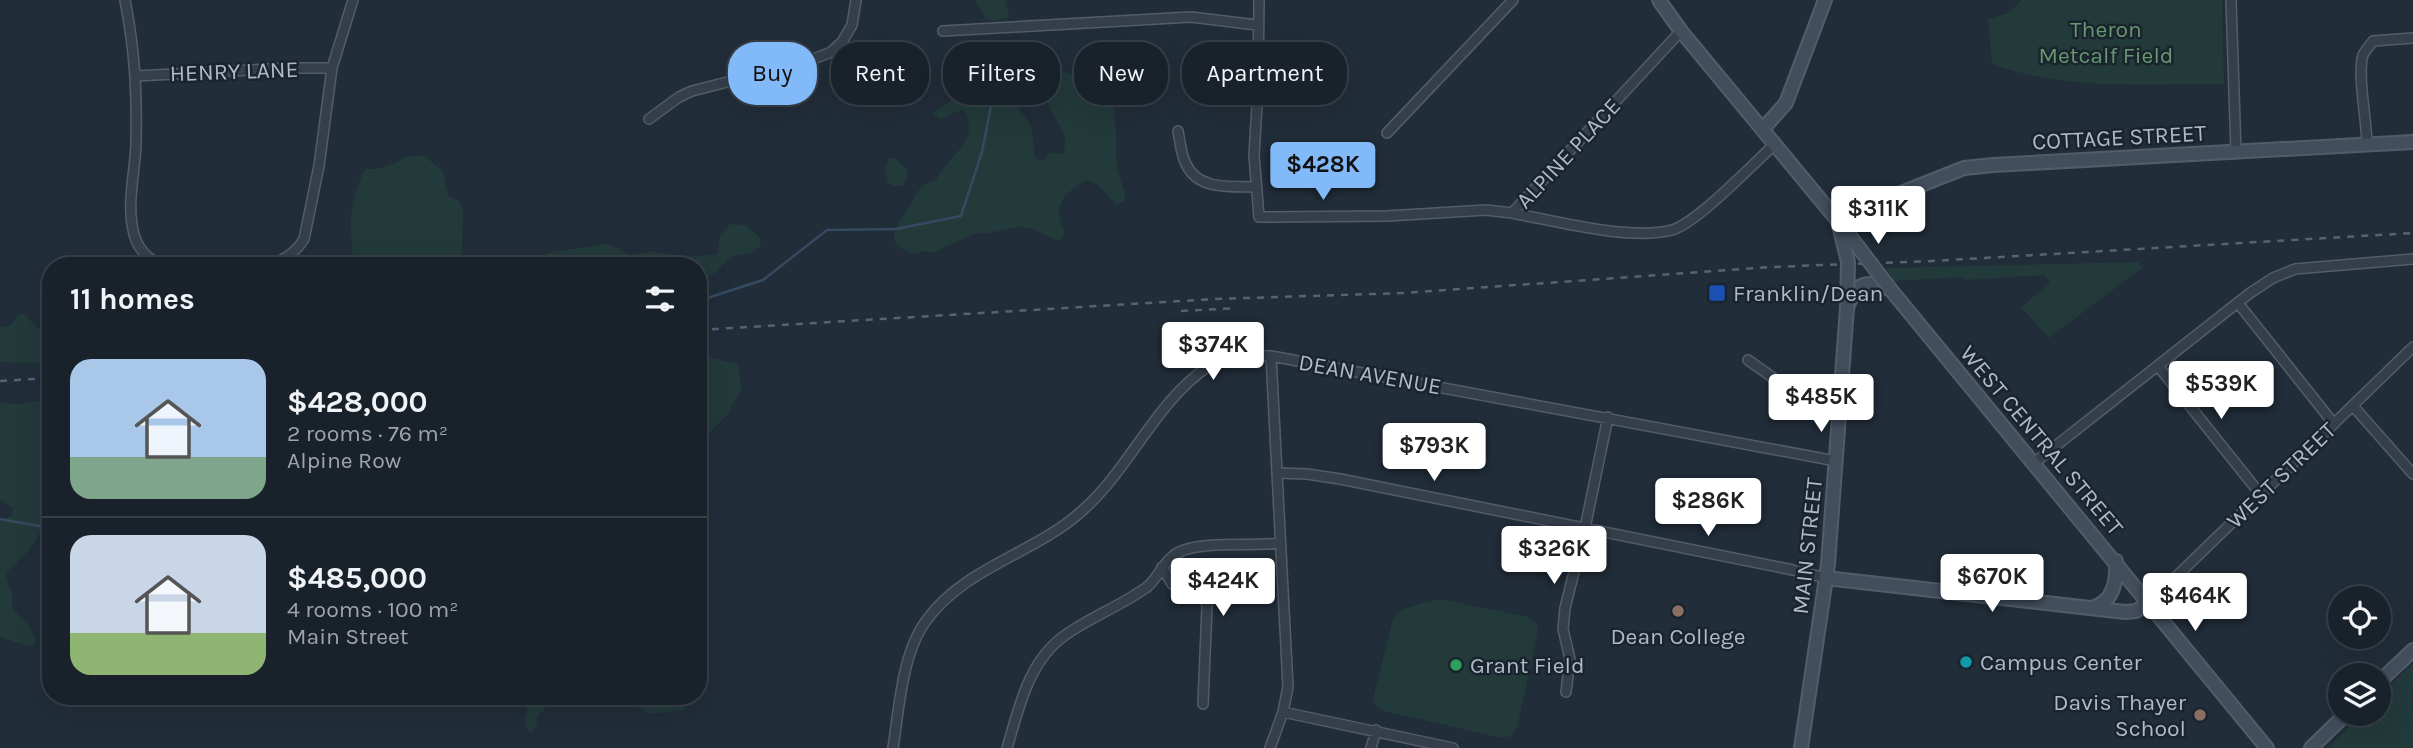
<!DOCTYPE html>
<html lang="en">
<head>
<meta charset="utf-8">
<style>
	:root { --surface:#19222b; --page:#262f37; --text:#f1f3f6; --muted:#9fa4a9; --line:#373f47; --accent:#82b9f8 }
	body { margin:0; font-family:Karla,sans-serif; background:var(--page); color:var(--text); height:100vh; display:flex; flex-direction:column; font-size:26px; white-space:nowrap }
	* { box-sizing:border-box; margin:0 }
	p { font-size:23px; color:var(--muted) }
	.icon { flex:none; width:38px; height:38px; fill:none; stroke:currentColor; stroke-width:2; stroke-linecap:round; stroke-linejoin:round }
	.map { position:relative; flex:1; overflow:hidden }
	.panel { position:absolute; left:42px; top:257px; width:665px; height:448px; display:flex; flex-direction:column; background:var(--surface); border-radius:28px; box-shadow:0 7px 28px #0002,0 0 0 2px var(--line) }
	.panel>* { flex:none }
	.hud { position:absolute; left:728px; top:42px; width:665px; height:63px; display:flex; gap:14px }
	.buttons { position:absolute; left:2328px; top:586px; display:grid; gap:14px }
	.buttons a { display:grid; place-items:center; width:63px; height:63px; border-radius:50%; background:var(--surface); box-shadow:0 7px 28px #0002,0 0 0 2px var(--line); font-size:35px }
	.price { position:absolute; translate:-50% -60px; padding:0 16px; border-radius:7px; background:#fff; color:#222; font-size:23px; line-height:46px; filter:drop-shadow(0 2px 4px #0008) }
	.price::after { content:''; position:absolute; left:50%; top:42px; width:21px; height:16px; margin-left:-10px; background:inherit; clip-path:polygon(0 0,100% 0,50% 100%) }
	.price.on { background:var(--accent); color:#111 }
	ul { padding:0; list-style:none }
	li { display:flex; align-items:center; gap:21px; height:175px; padding:0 28px }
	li+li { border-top:2px solid var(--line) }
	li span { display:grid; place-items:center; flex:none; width:196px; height:140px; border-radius:21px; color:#555 }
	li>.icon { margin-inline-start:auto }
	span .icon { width:84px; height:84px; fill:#fffc; stroke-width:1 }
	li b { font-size:30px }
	h2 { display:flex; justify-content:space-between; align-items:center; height:84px; padding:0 28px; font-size:30px }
	.pill { padding:0 24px; border-radius:28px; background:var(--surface); box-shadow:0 7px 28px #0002,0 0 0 2px var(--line); font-size:24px; line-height:63px }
	.pill.on { background:var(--accent); color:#111 }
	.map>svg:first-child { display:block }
	.green { fill:#233a3a }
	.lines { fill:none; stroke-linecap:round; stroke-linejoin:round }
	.stream { stroke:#354a61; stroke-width:2.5 }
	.street-casing { stroke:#525d67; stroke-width:12 }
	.secondary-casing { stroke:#525d67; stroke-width:16 }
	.street { stroke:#353f4a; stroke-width:9 }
	.secondary { stroke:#434e5d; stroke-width:12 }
	.rail { stroke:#566371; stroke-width:2.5; stroke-dasharray:7 7; stroke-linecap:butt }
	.secondary-bridge-casing { stroke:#525d67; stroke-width:16; stroke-linecap:butt }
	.secondary-bridge { stroke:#434e5d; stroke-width:12 }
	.transit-dot { fill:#1a4fb4; stroke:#1a242e; stroke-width:2.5 }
	.education-dot { fill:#8d6e63; stroke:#1a242e; stroke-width:2.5 }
	.culture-dot { fill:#0f9aa8; stroke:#1a242e; stroke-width:2.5 }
	.leisure-dot { fill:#2e9e5b; stroke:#1a242e; stroke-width:2.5 }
	.labels { text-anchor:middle; stroke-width:5; stroke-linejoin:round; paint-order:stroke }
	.park-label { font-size:23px; fill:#66976e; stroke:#1a242e }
	.street-label { font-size:23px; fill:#afbac6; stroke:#1a242e }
	.poi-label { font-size:23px; fill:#afbac6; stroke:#1a242e; text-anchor:start }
</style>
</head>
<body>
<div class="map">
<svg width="2413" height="748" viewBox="0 0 2413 748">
	<rect width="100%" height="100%" fill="#212d39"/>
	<path class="green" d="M975,0H1005L1009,15L1007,18L994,21L986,19Z
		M2022,0H2222L2224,84C2147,84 2065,91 1992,64L1988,19L2008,13Z
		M1021,43L1028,52L1038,77L1022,97L1019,108L1032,128L1035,157L1042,161L1046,159L1049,153L1063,154C1074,128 1039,110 1046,82L1061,71L1075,75L1079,64L1084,61L1099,78L1115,111L1117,170L1125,192L1124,201L1117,205C1107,196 1100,182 1086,180C1063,194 1052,206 1065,232L1060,241C1048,238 1035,227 1022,227C1006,227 991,235 976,233C962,241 948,243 935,253L923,251L916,254C884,246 892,231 907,211C917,196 915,186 936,180C949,154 980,143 965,112L961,110L940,119L932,113L958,96L960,80L969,70V49L976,46L986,48L996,45Z
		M423,155L442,170L449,197L458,200L463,210L462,254L474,266H351C354,252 351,242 351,228C350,206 356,188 365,169H377L394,164L405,157Z
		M889,158H895L907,170L908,176L903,186H894L888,183L885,168Z
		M730,224L746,225L760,238L761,245L752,253L731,256L716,272L698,282V266H493L511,258H537L551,252L606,244L612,245L630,255L652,251L686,257L717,254L720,235Z
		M2138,262L2142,268L2049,338L2021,307L2050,283L2045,275L1964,280L1959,277L1894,281L1885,268Z
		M19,314H24L39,329L51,331V364L0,362V327L10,326Z
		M709,357L739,365L741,391L731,407V411L698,445V359Z
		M50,400L51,464L43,468L50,483L41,498L44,525L31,548L7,572L6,578L12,594V608C23,618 34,628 36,644L31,647L0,637V521L13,515V508L0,499V402L14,404Z
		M1435,600H1445L1528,617L1537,624L1538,631L1517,728L1511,736L1502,738L1384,711L1376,707L1373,699L1393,618L1402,609Z
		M2413,663V748H2328L2362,714H2378V697Z
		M529,697H551L548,705L537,717L538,725L531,733L526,729L525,721Z
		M600,697H670L683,705L684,710L652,714L628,703L602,705Z"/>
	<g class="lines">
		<path class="stream" d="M563,266L564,262L630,266
			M698,301L763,280L827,230L896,229L961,216L982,152L992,101L1036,73
			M0,519L51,528"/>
		<defs>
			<path id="street" d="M125,0C135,52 137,91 136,144C135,173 126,205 134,234C138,250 148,258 161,266
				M1259,0L1258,89L1254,155L1259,217L1387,216L1486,210L1512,213L1681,31
				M2231,0L2236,152
				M943,31L1191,17L1257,25
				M136,76L288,68H332
				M649,119L679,97L692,91L806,62L831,52L842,42L852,25L856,0
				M1178,131C1180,141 1181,155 1186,164C1198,191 1232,186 1256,187
				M1387,133L1513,0
				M2367,145C2367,122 2357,74 2363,55C2365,51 2370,45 2373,41L2413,38
				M1512,213C1556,221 1629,241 1672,230C1697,223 1753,164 1775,144
				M267,266C283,260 295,254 304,239L319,166L332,68L353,0
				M2238,303L2334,424
				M1748,360L1782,384L1839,409
				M2158,366L2261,495
				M2353,406L2413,474
				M2034,463L2250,293L2273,278L2295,269L2413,259
				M1277,473L1307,474L1340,479L1793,570L1826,578
				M1162,567L1172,584L1186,593L1204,597L1207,606L1203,704
				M2149,603L2413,347
				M1566,692L1570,659L1563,629L1565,608L1585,528L1608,417
				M1283,712L1453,748
				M893,748C899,709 902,653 926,621C965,566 1036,554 1084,509C1130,468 1157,400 1209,366C1229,354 1249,355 1271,356L1836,461
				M1007,748C1019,708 1028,662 1064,636C1090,617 1121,606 1147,587C1161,575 1164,557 1184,550C1212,541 1250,547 1280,543
				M1270,748L1283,712L1288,687L1271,356
				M1371,748L1376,730"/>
			<path id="secondary" d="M1659,0L1681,31L1838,221L1881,201L1964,168L1993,165L2413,142
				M1763,129L1786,103L1825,0
				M1826,578L2125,612L2136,611L2149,603
				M2092,608C2114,602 2117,581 2116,561
				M2378,683L2413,650
				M1801,748L1828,564L1847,308C1856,283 1866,278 1891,290L2267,748
				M2311,748L2346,714"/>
		</defs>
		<use href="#street" class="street-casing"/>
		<use href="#secondary" class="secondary-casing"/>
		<use href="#street" class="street"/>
		<use href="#secondary" class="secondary"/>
		<path class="rail" d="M1181,311L1237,308
			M698,330L1215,299L1404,293L1772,267L1932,261L2413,233
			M0,381L51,378"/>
		<defs>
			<path id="secondary-bridge" d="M1838,221L1848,262L1847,308
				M1843,227L1891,290"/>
		</defs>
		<use href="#secondary-bridge" class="secondary-bridge-casing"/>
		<use href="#secondary-bridge" class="secondary-bridge"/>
	</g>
	<rect class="transit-dot" x="1708" y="284" width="18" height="18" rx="3.5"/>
	<g class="education-dot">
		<circle cx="1678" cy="611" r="7"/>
		<circle cx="2200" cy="715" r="7"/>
	</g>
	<circle class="culture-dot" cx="1966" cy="662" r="7"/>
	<circle class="leisure-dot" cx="1456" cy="665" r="7"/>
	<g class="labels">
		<g class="park-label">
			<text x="2106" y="37">Theron<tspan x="2106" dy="26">Metcalf Field</tspan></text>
		</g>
		<g class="street-label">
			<text transform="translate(234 71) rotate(-2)" y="8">HENRY LANE</text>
			<text transform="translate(2119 137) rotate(-3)" y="8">COTTAGE STREET</text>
			<text transform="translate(1568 153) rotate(-47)" y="8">ALPINE PLACE</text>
			<text transform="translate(1370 374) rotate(10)" y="8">DEAN AVENUE</text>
			<text transform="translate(2042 440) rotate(50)" y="8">WEST CENTRAL STREET</text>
			<text transform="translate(2281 475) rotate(-44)" y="8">WEST STREET</text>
			<text transform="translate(1807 546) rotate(-84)" y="8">MAIN STREET</text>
		</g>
		<g class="poi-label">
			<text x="1733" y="301">Franklin/Dean</text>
			<text x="1678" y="644" text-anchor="middle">Dean College</text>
			<text x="1980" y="670">Campus Center</text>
			<text x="1470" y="673">Grant Field</text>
			<text x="2186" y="710" text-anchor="end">Davis Thayer<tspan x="2186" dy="26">School</tspan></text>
		</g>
	</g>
</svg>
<div class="buttons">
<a><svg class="icon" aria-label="locate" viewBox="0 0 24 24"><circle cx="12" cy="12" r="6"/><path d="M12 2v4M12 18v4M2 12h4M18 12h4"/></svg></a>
<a><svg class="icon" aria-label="layers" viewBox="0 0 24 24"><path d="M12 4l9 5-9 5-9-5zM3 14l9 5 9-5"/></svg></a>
</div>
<b class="price on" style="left:1323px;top:202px">$428K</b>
<b class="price" style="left:1878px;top:246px">$311K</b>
<b class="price" style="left:1213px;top:382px">$374K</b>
<b class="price" style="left:2221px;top:421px">$539K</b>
<b class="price" style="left:1821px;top:434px">$485K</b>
<b class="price" style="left:1434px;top:483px">$793K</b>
<b class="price" style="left:1708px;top:538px">$286K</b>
<b class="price" style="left:1554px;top:586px">$326K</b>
<b class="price" style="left:1992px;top:614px">$670K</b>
<b class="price" style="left:1223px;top:618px">$424K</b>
<b class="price" style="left:2195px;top:633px">$464K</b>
<div class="hud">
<a class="pill on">Buy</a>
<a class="pill">Rent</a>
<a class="pill">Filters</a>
<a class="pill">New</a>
<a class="pill">Apartment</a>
</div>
<section class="panel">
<h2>11 homes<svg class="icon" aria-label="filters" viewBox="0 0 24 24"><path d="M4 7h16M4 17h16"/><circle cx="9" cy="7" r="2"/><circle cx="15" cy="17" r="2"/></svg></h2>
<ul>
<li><span style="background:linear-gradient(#a9c7e8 70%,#7fa58c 0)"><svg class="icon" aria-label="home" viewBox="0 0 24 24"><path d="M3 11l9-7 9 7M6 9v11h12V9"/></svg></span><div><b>$428,000</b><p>2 rooms · 76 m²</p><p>Alpine Row</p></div></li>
<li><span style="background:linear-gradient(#c9d6e8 70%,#8fb573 0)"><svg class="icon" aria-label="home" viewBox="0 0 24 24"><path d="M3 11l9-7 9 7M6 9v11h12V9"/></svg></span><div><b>$485,000</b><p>4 rooms · 100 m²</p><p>Main Street</p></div></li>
</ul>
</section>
</div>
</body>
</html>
